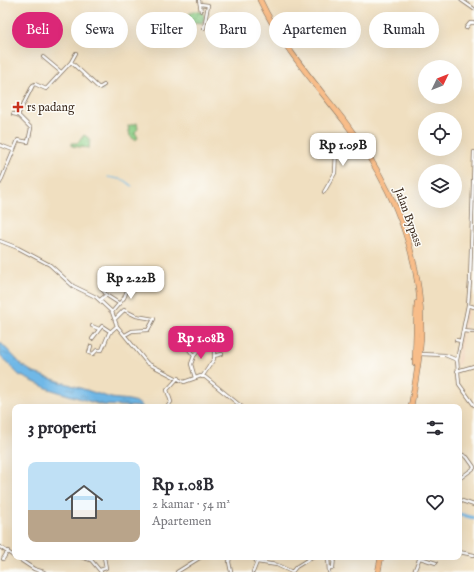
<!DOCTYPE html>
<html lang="id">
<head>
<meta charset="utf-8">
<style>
	:root { --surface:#fff; --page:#f7f7f7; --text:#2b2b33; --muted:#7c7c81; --accent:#db2777 }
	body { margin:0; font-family:"IM FELL English",serif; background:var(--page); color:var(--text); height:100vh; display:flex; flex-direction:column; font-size:15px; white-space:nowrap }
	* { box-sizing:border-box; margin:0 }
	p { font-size:13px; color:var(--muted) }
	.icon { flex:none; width:22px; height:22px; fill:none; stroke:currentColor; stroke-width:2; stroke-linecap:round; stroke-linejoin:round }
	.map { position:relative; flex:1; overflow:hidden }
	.panel { position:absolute; left:12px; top:404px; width:450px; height:156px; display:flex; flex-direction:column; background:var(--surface); border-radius:8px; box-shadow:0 4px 16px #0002 }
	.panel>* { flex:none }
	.guide { position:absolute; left:12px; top:12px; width:450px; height:36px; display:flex; gap:8px }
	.needle { width:26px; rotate:47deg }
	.tools { position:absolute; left:418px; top:60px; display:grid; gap:8px }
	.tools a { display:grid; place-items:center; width:44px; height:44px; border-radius:50%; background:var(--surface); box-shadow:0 4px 16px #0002; font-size:20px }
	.price { position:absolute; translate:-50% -34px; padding:0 9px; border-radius:8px; background:#fff; color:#222; font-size:13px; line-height:26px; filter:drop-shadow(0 1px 2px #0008) }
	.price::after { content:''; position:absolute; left:50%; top:24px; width:12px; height:9px; margin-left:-6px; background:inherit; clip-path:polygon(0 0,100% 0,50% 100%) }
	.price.active { background:var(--accent); color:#fff }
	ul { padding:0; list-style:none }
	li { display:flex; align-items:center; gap:12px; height:100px; padding:0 16px }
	li span { display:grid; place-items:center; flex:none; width:112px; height:80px; border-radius:8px; color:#555 }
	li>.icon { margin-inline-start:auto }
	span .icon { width:48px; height:48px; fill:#fffc; stroke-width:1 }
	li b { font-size:17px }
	h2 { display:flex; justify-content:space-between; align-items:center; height:48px; padding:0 16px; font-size:17px }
	.pill { padding:0 14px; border-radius:18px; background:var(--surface); box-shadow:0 4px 16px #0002; font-size:14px; line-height:36px }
	.pill.active { background:var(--accent); color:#fff }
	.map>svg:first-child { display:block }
	.built { fill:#f2d5bd }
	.grass { fill:url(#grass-dots); stroke:#647d54 }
	.water { fill:url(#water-ripples); stroke:#557182 }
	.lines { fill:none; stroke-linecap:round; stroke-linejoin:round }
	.stream { stroke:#6fb8e7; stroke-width:1 }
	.river { stroke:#6fb8e7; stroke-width:3 }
	.minor-casing { stroke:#7a6957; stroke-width:4 }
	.highway-casing { stroke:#7a6957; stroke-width:6 }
	.minor { stroke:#fff; stroke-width:2.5 }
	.highway { stroke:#f8bd89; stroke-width:5 }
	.poi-dot { fill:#c8321e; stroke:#fdfcf7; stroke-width:1.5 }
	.labels { text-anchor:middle; stroke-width:3; stroke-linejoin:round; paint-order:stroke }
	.poi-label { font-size:12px; fill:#3b2a1e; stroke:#fdfcf7; text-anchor:start }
	.street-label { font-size:12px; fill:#3b2a1e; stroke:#fdfcf7 }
</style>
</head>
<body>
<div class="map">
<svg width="474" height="572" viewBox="0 0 474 572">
	<defs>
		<pattern id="grass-dots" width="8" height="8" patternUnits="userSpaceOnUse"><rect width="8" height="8" fill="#8ed089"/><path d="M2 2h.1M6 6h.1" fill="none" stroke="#75a96f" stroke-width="1.8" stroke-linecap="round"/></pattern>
		<pattern id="water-ripples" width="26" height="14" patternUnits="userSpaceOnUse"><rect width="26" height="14" fill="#6fb8e7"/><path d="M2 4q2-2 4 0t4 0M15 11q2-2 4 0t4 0" fill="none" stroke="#5c96bb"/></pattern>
	</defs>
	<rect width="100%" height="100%" fill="#fdfcf7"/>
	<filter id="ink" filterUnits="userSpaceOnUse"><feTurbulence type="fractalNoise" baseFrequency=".025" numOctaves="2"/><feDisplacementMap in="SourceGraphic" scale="8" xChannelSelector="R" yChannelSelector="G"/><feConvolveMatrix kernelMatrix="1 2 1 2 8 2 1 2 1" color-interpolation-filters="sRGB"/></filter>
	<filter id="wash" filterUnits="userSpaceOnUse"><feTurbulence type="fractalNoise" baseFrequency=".012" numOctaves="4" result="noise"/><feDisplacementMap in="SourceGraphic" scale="16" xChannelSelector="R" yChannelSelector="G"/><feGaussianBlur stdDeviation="0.9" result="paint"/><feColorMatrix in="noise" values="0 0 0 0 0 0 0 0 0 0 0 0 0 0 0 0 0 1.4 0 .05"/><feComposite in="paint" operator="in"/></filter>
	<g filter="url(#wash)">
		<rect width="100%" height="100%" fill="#f0dfc0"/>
		<path class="built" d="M465,308L469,309L461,345V358L459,365L456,366L457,354Z"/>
		<path class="grass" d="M193,11L202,12L205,19L202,21L203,24L191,23L189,14Z
			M137,123L138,129L135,132L138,138L135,140L130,136L128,126Z
			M84,135L90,139L89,148L72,146V143H78Z"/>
		<path class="water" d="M0,342L22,365L34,373L111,398C122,400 135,398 143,407L101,405L49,389L19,375L0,355Z"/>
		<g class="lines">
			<path class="stream" d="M100,88L103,90
				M108,177L124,180L132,186"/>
			<path class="river" d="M459,514L474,518"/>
		</g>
	</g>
	<g filter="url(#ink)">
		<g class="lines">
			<defs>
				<path id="minor" d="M199,0L201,11
					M461,0L474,9
					M200,4L208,5L204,28
					M466,28L470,23H474
					M43,57L61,72
					M71,62L99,88L104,85
					M13,114L18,115
					M0,145L13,150
					M474,152L470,281L468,305L457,360L459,384L474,405
					M0,183L18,140L28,142L31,128L18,115L33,85L35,84L46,89L71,62L76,53
					M324,192L335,173L336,150L353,137
					M0,241L18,248L50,265L73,286L96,297L112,312L117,326L147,363L184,382L201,376L205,377L242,407
					M102,288L106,295
					M100,300L106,295L120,304
					M468,305L474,307
					M112,312L124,298L132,278
					M115,319L124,310L136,316L154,319L148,330L132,331L125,335
					M92,326L99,329
					M463,331L474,332
					M92,339L102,326L111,332
					M456,340L461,341
					M188,344L187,347L194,356L191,364L195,378
					M91,346L89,353L93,354L97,350H102L109,333L117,326
					M420,354L445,355L457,360
					M194,356L199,350L198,346
					M214,356L222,354
					M457,371L474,366
					M202,377L214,359V346
					M167,407L171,402L167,390L178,378
					M459,453L467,457L474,467
					M459,479L474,468
					M459,500L474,505
					M0,547L15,557
					M459,552L474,555
					M16,557L34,569L44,572
					M81,557L91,560L101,572
					M230,557L229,562L231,572
					M253,557L257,562L277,565L292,572L296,567L312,557
					M328,557L329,572
					M420,558L436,563
					M3,559L8,551
					M329,568H333L334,557
					M100,570L106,568L104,557
					M177,572L201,557
					M253,572L257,562
					M414,572L420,557"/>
				<path id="highway" d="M260,0C281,45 315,83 345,122C392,184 423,256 421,335C420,359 415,383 411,407
					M415,363L417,303
					M378,572L381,557"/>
			</defs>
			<use href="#minor" class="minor-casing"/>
			<use href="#highway" class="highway-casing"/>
			<use href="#minor" class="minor"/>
			<use href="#highway" class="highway"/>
		</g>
	</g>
	<path class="poi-dot" d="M16 101h4v4h4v4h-4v4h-4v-4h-4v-4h4z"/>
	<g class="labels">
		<g class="poi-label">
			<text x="27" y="111">rs padang</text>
		</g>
		<g class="street-label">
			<text transform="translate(409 217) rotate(70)" y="4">Jalan Bypass</text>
		</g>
	</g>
</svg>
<div class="tools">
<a><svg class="needle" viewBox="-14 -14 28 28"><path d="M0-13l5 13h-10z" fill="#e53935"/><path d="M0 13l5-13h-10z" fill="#7c7c81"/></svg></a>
<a><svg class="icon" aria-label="locate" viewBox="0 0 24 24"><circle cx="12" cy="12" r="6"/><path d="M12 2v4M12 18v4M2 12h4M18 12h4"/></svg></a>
<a><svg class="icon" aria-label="layers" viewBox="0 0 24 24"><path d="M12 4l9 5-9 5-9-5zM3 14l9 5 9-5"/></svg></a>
</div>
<b class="price" style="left:343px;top:167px">Rp 1.09B</b>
<b class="price" style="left:131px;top:300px">Rp 2.22B</b>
<b class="price active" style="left:201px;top:360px">Rp 1.08B</b>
<div class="guide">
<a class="pill active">Beli</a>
<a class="pill">Sewa</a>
<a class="pill">Filter</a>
<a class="pill">Baru</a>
<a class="pill">Apartemen</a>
<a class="pill">Rumah</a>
</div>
<section class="panel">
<h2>3 properti<svg class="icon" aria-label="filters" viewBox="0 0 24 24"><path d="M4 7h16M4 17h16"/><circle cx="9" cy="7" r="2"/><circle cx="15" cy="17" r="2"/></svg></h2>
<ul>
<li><span style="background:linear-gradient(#bfe0f5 60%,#b9a48a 0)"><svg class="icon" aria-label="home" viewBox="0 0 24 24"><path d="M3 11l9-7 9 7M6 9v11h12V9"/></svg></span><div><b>Rp 1.08B</b><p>2 kamar · 54 m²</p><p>Apartemen</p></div><svg class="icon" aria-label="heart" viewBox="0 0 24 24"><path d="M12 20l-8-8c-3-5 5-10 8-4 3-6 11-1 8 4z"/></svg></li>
</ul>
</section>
</div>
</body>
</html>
